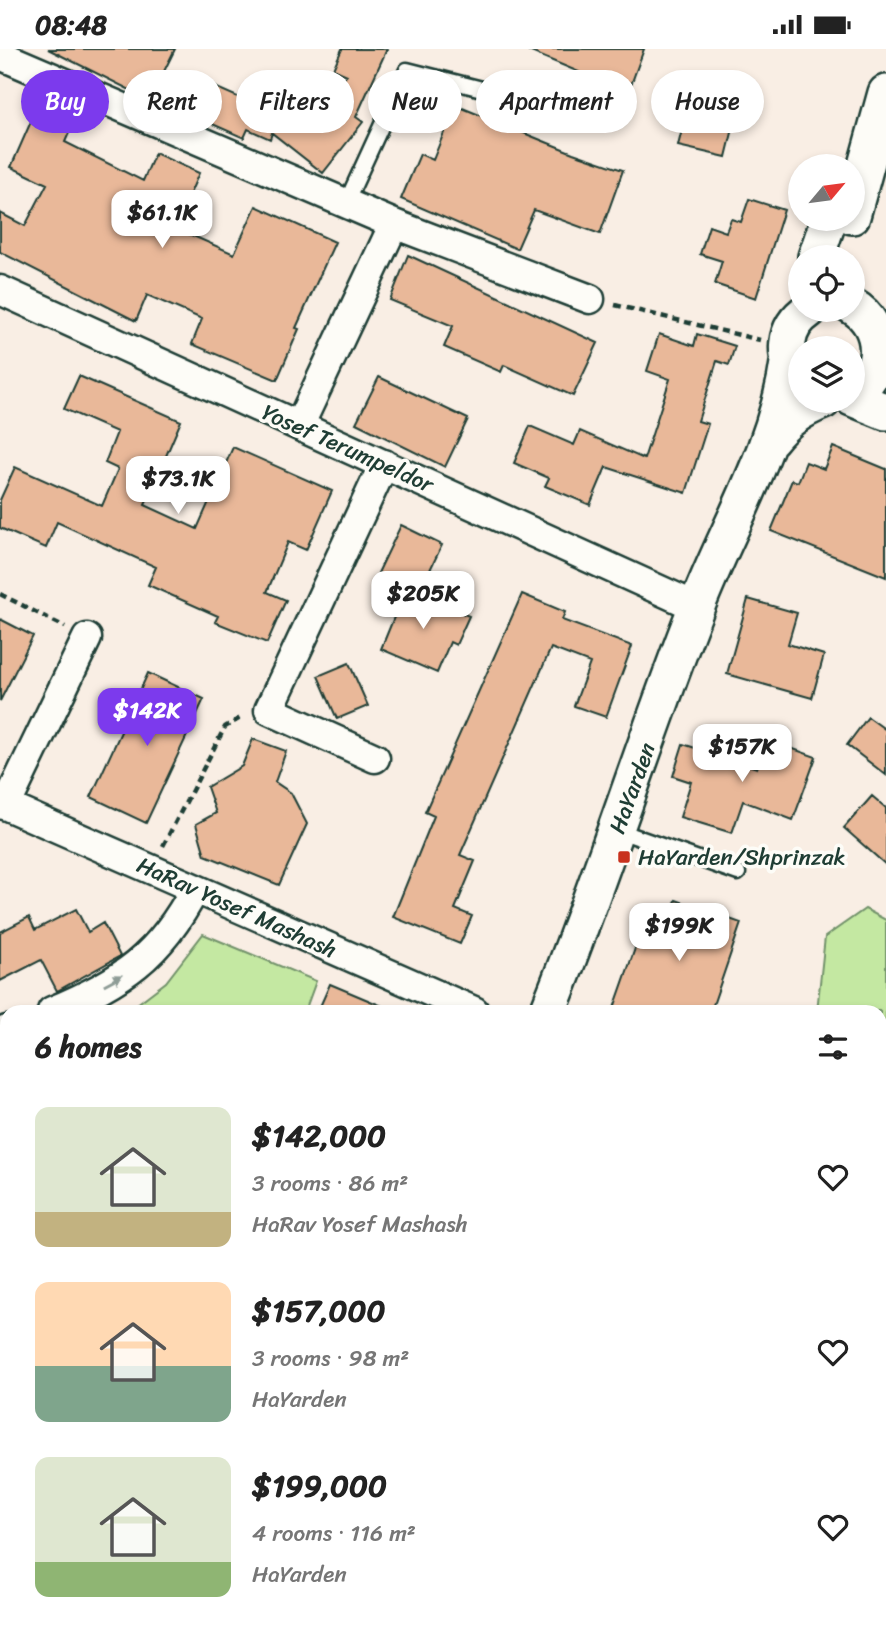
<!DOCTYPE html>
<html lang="en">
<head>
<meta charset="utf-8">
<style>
	:root { --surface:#fff; --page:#f6f6f6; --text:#222; --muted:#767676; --accent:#7c3aed }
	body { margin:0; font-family:Sriracha,sans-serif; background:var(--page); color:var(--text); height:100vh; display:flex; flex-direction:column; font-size:26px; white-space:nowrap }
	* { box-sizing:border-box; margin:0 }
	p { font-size:23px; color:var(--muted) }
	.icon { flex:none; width:38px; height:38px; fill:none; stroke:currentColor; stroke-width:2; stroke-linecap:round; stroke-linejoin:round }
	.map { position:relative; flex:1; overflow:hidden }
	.sheet { position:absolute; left:0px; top:956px; width:887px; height:625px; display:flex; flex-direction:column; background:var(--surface); border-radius:21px 21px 0 0; box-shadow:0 4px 10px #0003 }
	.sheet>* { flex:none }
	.hud { position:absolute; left:21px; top:21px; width:845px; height:63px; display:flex; gap:14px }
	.needle { width:46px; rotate:61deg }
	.controls { position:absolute; left:788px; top:105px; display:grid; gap:14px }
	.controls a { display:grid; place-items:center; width:77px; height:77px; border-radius:50%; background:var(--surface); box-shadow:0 4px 10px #0003; font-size:35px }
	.price { position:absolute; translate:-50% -60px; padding:0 16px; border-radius:14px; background:#fff; color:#222; font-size:23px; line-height:46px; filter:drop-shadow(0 2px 4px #0008) }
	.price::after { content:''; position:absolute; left:50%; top:42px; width:21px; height:16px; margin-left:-10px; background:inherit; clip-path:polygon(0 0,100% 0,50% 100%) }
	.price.on { background:var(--accent); color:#fff }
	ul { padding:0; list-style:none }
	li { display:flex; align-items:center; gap:21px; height:175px; padding:0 35px }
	li span { display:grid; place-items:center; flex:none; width:196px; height:140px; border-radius:14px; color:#555 }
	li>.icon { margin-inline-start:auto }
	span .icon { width:84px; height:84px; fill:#fffc; stroke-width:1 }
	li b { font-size:30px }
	h2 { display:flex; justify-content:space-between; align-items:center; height:84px; padding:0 35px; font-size:30px }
	.chip { padding:0 24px; border-radius:32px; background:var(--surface); box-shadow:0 4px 10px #0003; font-size:24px; line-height:63px }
	.chip.on { background:var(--accent); color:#fff }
	.status { display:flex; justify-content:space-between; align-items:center; height:49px; padding:0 35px; background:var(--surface); direction:ltr }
	.status svg { height:19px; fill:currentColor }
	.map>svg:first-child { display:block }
	.green { fill:#c4e8a2; stroke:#72926b; stroke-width:2 }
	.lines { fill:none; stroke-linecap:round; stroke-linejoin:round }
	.stream { stroke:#639ea5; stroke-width:8 }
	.building { fill:#e9b899; stroke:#1f3d34; stroke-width:2 }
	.service-casing { stroke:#1f3d34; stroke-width:19 }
	.minor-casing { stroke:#1f3d34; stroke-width:33 }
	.tertiary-casing { stroke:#1f3d34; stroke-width:40 }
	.path { stroke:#1f3d34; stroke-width:4.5; stroke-dasharray:7 5; stroke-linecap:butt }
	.service { stroke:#fdfcf7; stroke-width:14 }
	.minor { stroke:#fdfcf7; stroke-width:28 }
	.tertiary { stroke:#fdfcf7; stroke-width:35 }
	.oneway { fill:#8e9c96 }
	.poi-dot { fill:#c8321e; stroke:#fdfcf7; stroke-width:2.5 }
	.labels { text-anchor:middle; stroke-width:7; stroke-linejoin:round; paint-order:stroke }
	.street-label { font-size:23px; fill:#1f3d34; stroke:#fdfcf7 }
	.poi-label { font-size:23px; fill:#1f3d34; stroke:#fdfcf7; text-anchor:start }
</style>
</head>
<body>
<div class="status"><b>08:48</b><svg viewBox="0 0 49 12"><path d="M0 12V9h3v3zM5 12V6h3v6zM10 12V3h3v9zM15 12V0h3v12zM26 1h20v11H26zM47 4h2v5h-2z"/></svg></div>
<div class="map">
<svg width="886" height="1580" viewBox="0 0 886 1580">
	<rect width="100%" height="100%" fill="#f9eee4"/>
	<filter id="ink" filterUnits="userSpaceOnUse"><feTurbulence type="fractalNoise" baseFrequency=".0143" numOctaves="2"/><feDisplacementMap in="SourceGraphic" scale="14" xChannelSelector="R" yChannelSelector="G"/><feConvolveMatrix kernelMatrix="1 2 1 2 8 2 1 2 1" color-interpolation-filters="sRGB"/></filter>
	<g filter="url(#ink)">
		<path class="green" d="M865,860L886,871V1053L880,1052V962H817L825,888Z
			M203,885L316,932L305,962H128L166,933Z
			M0,1026L7,1050V1245L0,1249Z
			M886,1143V1530L880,1518V1146Z
			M7,1266V1420L0,1426V1270Z
			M416,1573H673L660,1580H419Z"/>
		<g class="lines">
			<path class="stream" d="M880,1013L886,1011
				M0,1304L7,1301"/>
		</g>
		<path class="building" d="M48,0H175L150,51Z
			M342,0H387L356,68L363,73L323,124L272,84L270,90L248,80L244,89L201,70L215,38L306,78L347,26L333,20Z
			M524,0H644L616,77L566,59L579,23Z
			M693,35L741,47L726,108L678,97Z
			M455,56L573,104L623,121L600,185L534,161L517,200L401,150L420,105L433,111Z
			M36,61L72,77L65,93L143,132L155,104L199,124L175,179L234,205L256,157L335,193L296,279L299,280L277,331L192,295L202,270L147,246L136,272L0,203V164L25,177L47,135L11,118Z
			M749,150L784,161L756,249L715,235L722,212L700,205L709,177L726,183L731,170L741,173Z
			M408,206L598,294L573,347L504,316L501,323L444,298L453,277L390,251Z
			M659,285L694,297L697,285L735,297L729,316L717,312L698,372L708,375L686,444L606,418L590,456L545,437L549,429L514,414L530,377L574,396L580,382L644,410L670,330L647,322Z
			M79,327L181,372L145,456L197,480L233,398L332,442L306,501L288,493L267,543L286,551L267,594L215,573L218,567L148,536L156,518L57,473L46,499L0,479V451L15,418L102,457L118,420L105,414L117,383L64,360Z
			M379,328L468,370L445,418L356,374Z
			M833,398L886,420V528L771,482L792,431L798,433L806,413L824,420Z
			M401,476L442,496L419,544L378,524Z
			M405,541L469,567L456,596L450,593L437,624L381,600Z
			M522,545L565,563L562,571L632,597L606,668L574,657L590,614L551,599L460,806L475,812L455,860L472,867L460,895L393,868L434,767L425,763Z
			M748,550L797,564L788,595L824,606L812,649L727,625Z
			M0,570L33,587L0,652Z
			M349,614L368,657L337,670L318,627Z
			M148,624L204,650L146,774L91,748Z
			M868,668L886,681V726L847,696Z
			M253,690L286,702L275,733L291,744L307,775L279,836L205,806L196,775L216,764L207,738L242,717Z
			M768,691L816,708L793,771L743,752L732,784L680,768L691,733L673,727L683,695L757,719Z
			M872,747L886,759V816L844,779Z
			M676,851L741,874L711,962H613L645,871L667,879Z
			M76,860L88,883L103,874L120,907L57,942L41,911L0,932V883L29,868L35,881Z
			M330,935L394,962H318Z"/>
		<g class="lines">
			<defs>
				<path id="service" d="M346,154L407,21L498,44
					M617,781L738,824
					M880,1076L886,1077
					M297,1573L301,1580"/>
				<path id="minor" d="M0,6L394,175L590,250
					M0,241L697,558
					M299,377L394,175
					M375,709L269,661L384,415
					M0,754L474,962
					M6,757L87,589
					M52,962C122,933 160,907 195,840
					M0,984L7,981"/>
				<path id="tertiary" d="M852,167L886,44
					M816,208L829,170
					M852,257C886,276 886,326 852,344
					M800,333C782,309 782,279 809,261
					M852,349L886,363
					M771,390C786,371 801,361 823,352
					M548,962C602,829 644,691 697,557C728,477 776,400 788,314
					M0,1479L7,1474"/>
			</defs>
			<use href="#service" class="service-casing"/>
			<use href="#minor" class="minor-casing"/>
			<use href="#tertiary" class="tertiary-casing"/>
			<path class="path" d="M615,256L760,291
				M0,545L65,578
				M163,797L225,678L242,668
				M0,1260L7,1257"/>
			<use href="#service" class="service"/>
			<use href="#minor" class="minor"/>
			<use href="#tertiary" class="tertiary"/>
		</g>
		<defs><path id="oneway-solid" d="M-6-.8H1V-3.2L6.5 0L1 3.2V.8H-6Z" transform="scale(1.75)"/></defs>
		<use class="oneway" href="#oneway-solid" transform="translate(113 931) rotate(-29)"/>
	</g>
	<rect class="poi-dot" x="617" y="801" width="14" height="14" rx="3.5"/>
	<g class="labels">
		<g class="street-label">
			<text transform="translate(348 399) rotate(24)" y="8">Yosef Terumpeldor</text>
			<text transform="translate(632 739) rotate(-70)" y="8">HaYarden</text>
			<text transform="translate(237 858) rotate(24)" y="8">HaRav Yosef Mashash</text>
		</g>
		<g class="poi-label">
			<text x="638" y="816">HaYarden/Shprinzak</text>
		</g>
	</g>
</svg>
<div class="controls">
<a><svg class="needle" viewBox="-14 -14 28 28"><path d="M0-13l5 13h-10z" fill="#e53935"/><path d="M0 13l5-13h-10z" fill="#767676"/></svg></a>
<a><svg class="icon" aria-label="locate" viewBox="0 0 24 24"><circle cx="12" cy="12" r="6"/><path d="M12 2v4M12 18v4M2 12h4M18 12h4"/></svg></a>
<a><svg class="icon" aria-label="layers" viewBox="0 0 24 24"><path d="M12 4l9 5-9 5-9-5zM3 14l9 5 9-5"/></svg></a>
</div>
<b class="price" style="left:162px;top:201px">$61.1K</b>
<b class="price" style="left:178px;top:467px">$73.1K</b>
<b class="price" style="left:423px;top:582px">$205K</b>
<b class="price on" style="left:147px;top:699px">$142K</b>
<b class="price" style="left:742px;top:735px">$157K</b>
<b class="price" style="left:679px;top:914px">$199K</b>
<div class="hud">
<a class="chip on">Buy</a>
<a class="chip">Rent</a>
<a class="chip">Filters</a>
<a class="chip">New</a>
<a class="chip">Apartment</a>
<a class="chip">House</a>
</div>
<section class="sheet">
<h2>6 homes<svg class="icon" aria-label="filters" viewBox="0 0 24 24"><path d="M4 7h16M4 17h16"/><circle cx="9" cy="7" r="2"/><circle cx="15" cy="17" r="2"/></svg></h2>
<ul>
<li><span style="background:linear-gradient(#dfe7d0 75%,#c2b280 0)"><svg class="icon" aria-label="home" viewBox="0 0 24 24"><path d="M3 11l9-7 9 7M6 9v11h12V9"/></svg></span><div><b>$142,000</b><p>3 rooms · 86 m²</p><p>HaRav Yosef Mashash</p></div><svg class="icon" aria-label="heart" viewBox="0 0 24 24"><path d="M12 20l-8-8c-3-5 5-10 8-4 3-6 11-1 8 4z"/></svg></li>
<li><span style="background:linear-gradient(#ffd9b3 60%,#7fa58c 0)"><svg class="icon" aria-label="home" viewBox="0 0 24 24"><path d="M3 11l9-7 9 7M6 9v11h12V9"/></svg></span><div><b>$157,000</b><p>3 rooms · 98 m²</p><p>HaYarden</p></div><svg class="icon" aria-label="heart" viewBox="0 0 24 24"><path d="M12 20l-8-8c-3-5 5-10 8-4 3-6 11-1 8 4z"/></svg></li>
<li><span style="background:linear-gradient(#dfe7d0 75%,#8fb573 0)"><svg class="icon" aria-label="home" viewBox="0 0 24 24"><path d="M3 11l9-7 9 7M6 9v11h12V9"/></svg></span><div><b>$199,000</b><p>4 rooms · 116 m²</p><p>HaYarden</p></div><svg class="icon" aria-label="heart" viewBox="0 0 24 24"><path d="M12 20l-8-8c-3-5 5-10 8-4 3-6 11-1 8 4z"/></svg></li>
</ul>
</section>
</div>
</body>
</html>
